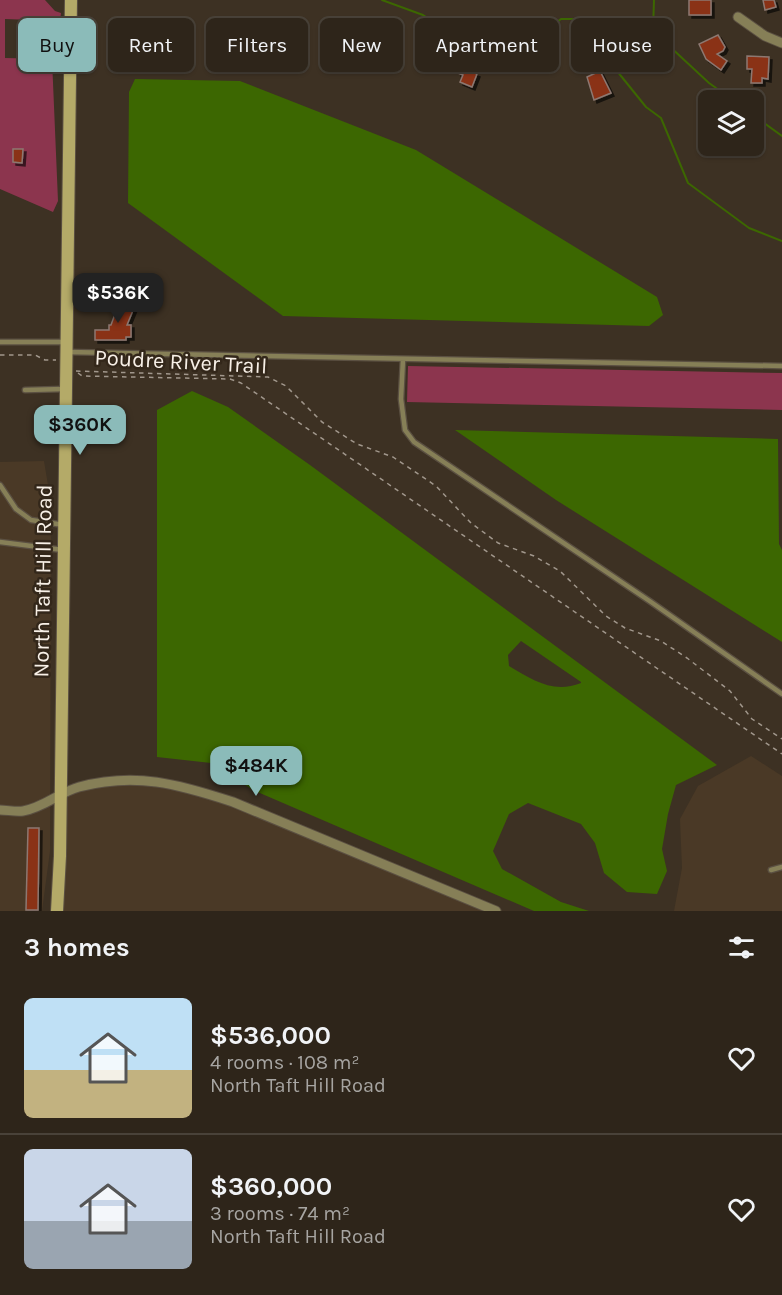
<!DOCTYPE html>
<html lang="en">
<head>
<meta charset="utf-8">
<style>
	:root { --surface:#2e251a; --page:#362d23; --text:#f1f3f6; --muted:#a7a5a2; --line:#494239; --accent:#8bbbb9 }
	body { margin:0; font-family:Karla,sans-serif; background:var(--page); color:var(--text); height:100vh; display:flex; flex-direction:column; font-size:22px; white-space:nowrap }
	* { box-sizing:border-box; margin:0 }
	p { font-size:20px; color:var(--muted) }
	.icon { flex:none; width:33px; height:33px; fill:none; stroke:currentColor; stroke-width:2; stroke-linecap:round; stroke-linejoin:round }
	.map { position:relative; height:911px; overflow:hidden }
	.side { display:flex; flex-direction:column; background:var(--surface); flex:1 }
	.side>* { flex:none }
	.hud { position:absolute; left:18px; top:18px; width:747px; height:54px; display:flex; gap:12px }
	.controls { position:absolute; left:698px; top:90px; display:grid; gap:12px }
	.controls a { display:grid; place-items:center; width:66px; height:66px; border-radius:9px; background:var(--surface); box-shadow:0 2px 4px #0004,0 0 0 2px var(--line); font-size:30px }
	.price { position:absolute; translate:-50% -51px; padding:0 14px; border-radius:12px; background:var(--accent); color:#111; font-size:20px; line-height:39px; filter:drop-shadow(0 2px 3px #0008) }
	.price::after { content:''; position:absolute; left:50%; top:36px; width:18px; height:14px; margin-left:-9px; background:inherit; clip-path:polygon(0 0,100% 0,50% 100%) }
	.price.on { background:#222; color:#fff }
	ul { padding:0; list-style:none }
	li { display:flex; align-items:center; gap:18px; height:150px; padding:0 24px }
	li+li { border-top:2px solid var(--line) }
	li span { display:grid; place-items:center; flex:none; width:168px; height:120px; border-radius:9px; color:#555 }
	li>.icon { margin-inline-start:auto }
	span .icon { width:72px; height:72px; fill:#fffc; stroke-width:1 }
	li b { font-size:26px }
	h2 { display:flex; justify-content:space-between; align-items:center; height:72px; padding:0 24px; font-size:26px }
	.pill { padding:0 21px; border-radius:9px; background:var(--surface); box-shadow:0 2px 4px #0004,0 0 0 2px var(--line); font-size:21px; line-height:54px }
	.pill.on { background:var(--accent); color:#111 }
	.map>svg:first-child { display:block }
	.built { fill:#4a3926 }
	.green { fill:#8c354e }
	.water { fill:#3c6701; fill-rule:evenodd }
	.lines { fill:none; stroke-linecap:round; stroke-linejoin:round }
	.stream { stroke:#3c6701; stroke-width:2 }
	.building { fill:#8a3115; stroke:#8d7871; stroke-width:1.5; filter:url(#shadow) }
	.lane-casing { stroke:#5b5042; stroke-width:7 }
	.street-casing { stroke:#5b5042; stroke-width:11 }
	.secondary-casing { stroke:#5b5042; stroke-width:14 }
	.path { stroke:#a1978c; stroke-width:1.5; stroke-dasharray:4.5 4.5; stroke-linecap:butt }
	.lane { stroke:#867f57; stroke-width:4.5 }
	.street { stroke:#867f57; stroke-width:9 }
	.secondary { stroke:#b4aa68; stroke-width:12 }
	.labels { text-anchor:middle; stroke-width:5; stroke-linejoin:round; paint-order:stroke }
	.street-label { font-size:22px; fill:#f8f0e7; stroke:#33271a }
</style>
</head>
<body>
<div class="map">
<svg width="782" height="911" viewBox="0 0 782 911">
	<defs>
		<filter id="shadow"><feDropShadow dx="3" dy="3" stdDeviation="0" flood-color="#0009"/></filter>
	</defs>
	<rect width="100%" height="100%" fill="#3d3123"/>
	<path class="built" d="M44,461L51,503L50,851L42,911H0V462Z
		M751,756L782,776V911H674L682,868L680,819L698,786Z
		M130,780L192,788L496,911H57L61,796Z"/>
	<path class="green" d="M0,0H45L55,11L61,13L60,21L5,19V58L52,59L58,201L53,212L0,189Z
		M408,366L782,373V410L407,402Z"/>
	<path class="water" d="M135,79L240,81L416,150L657,297L663,315L649,326L283,316L128,203L129,92Z
		M192,391L228,407L310,465L717,765L676,785L668,814L662,849L667,871L657,894L627,892L604,873L595,843L581,824L528,803L509,814L493,851L502,869L561,902L589,911H534L253,790L211,763L157,757V410ZM521,641L581,682V683C553,694 533,680 509,666L508,655Z
		M455,430L778,439L779,544L782,550V642L556,500Z"/>
	<g class="lines">
		<path class="stream" d="M382,0L423,15L464,41L504,54L523,48L561,19H583L604,30L617,71L646,107L661,118L688,183L749,228L782,241
			M654,0L653,31L709,83L733,100
			M753,115L782,136"/>
	</g>
	<path class="building" d="M689,0H711V15H689Z
		M763,0H774L776,7L765,10Z
		M718,35L725,47L723,51L717,54L727,61L721,70L706,59L699,44Z
		M31,38H42V55H25V48H31Z
		M747,56L769,57L768,79L762,78V83H751L752,69H747Z
		M462,64L468,66L467,70L477,74L472,87L460,82L463,75L458,73Z
		M600,71L611,93L594,100L587,77Z
		M13,149H23L22,163L13,162Z
		M126,299L136,303L127,325H131V337H126V340H95V330H109V325H111L118,306L123,308Z
		M28,828H39L38,910H26Z"/>
	<g class="lines">
		<defs>
			<path id="lane" d="M0,342H66
				M68,352L782,366
				M403,359L401,399L405,430L414,442L651,602L782,694
				M25,390L64,389
				M0,485L16,509L31,520L64,525
				M0,542L63,550
				M771,870L782,867"/>
			<path id="street" d="M738,17L765,36L782,43
				M0,810C7,810 16,812 23,811C43,808 60,792 79,787C136,772 178,784 233,802L496,911"/>
			<path id="secondary" d="M57,911L60,856L71,0"/>
		</defs>
		<use href="#lane" class="lane-casing"/>
		<use href="#street" class="street-casing"/>
		<use href="#secondary" class="secondary-casing"/>
		<path class="path" d="M0,355H35L45,360H56
			M76,371L268,377L286,386L322,422L357,444L393,457L436,486L471,523L498,543L534,556L560,571L606,616L625,628L661,641L687,658L730,691L752,719L782,739
			M78,373L82,376L230,379L241,383L782,754"/>
		<use href="#lane" class="lane"/>
		<use href="#street" class="street"/>
		<use href="#secondary" class="secondary"/>
	</g>
	<g class="labels">
		<g class="street-label">
			<text transform="translate(181 361) rotate(3)" y="8">Poudre River Trail</text>
			<text transform="translate(42 581) rotate(-89)" y="8">North Taft Hill Road</text>
		</g>
	</g>
</svg>
<div class="controls">
<a><svg class="icon" aria-label="layers" viewBox="0 0 24 24"><path d="M12 4l9 5-9 5-9-5zM3 14l9 5 9-5"/></svg></a>
</div>
<b class="price on" style="left:118px;top:324px">$536K</b>
<b class="price" style="left:80px;top:456px">$360K</b>
<b class="price" style="left:256px;top:797px">$484K</b>
<div class="hud">
<a class="pill on">Buy</a>
<a class="pill">Rent</a>
<a class="pill">Filters</a>
<a class="pill">New</a>
<a class="pill">Apartment</a>
<a class="pill">House</a>
</div>
</div>
<section class="side">
<h2>3 homes<svg class="icon" aria-label="filters" viewBox="0 0 24 24"><path d="M4 7h16M4 17h16"/><circle cx="9" cy="7" r="2"/><circle cx="15" cy="17" r="2"/></svg></h2>
<ul>
<li><span style="background:linear-gradient(#bfe0f5 60%,#c2b280 0)"><svg class="icon" aria-label="home" viewBox="0 0 24 24"><path d="M3 11l9-7 9 7M6 9v11h12V9"/></svg></span><div><b>$536,000</b><p>4 rooms · 108 m²</p><p>North Taft Hill Road</p></div><svg class="icon" aria-label="heart" viewBox="0 0 24 24"><path d="M12 20l-8-8c-3-5 5-10 8-4 3-6 11-1 8 4z"/></svg></li>
<li><span style="background:linear-gradient(#c9d6e8 60%,#9aa5b1 0)"><svg class="icon" aria-label="home" viewBox="0 0 24 24"><path d="M3 11l9-7 9 7M6 9v11h12V9"/></svg></span><div><b>$360,000</b><p>3 rooms · 74 m²</p><p>North Taft Hill Road</p></div><svg class="icon" aria-label="heart" viewBox="0 0 24 24"><path d="M12 20l-8-8c-3-5 5-10 8-4 3-6 11-1 8 4z"/></svg></li>
</ul>
</section>
</body>
</html>
